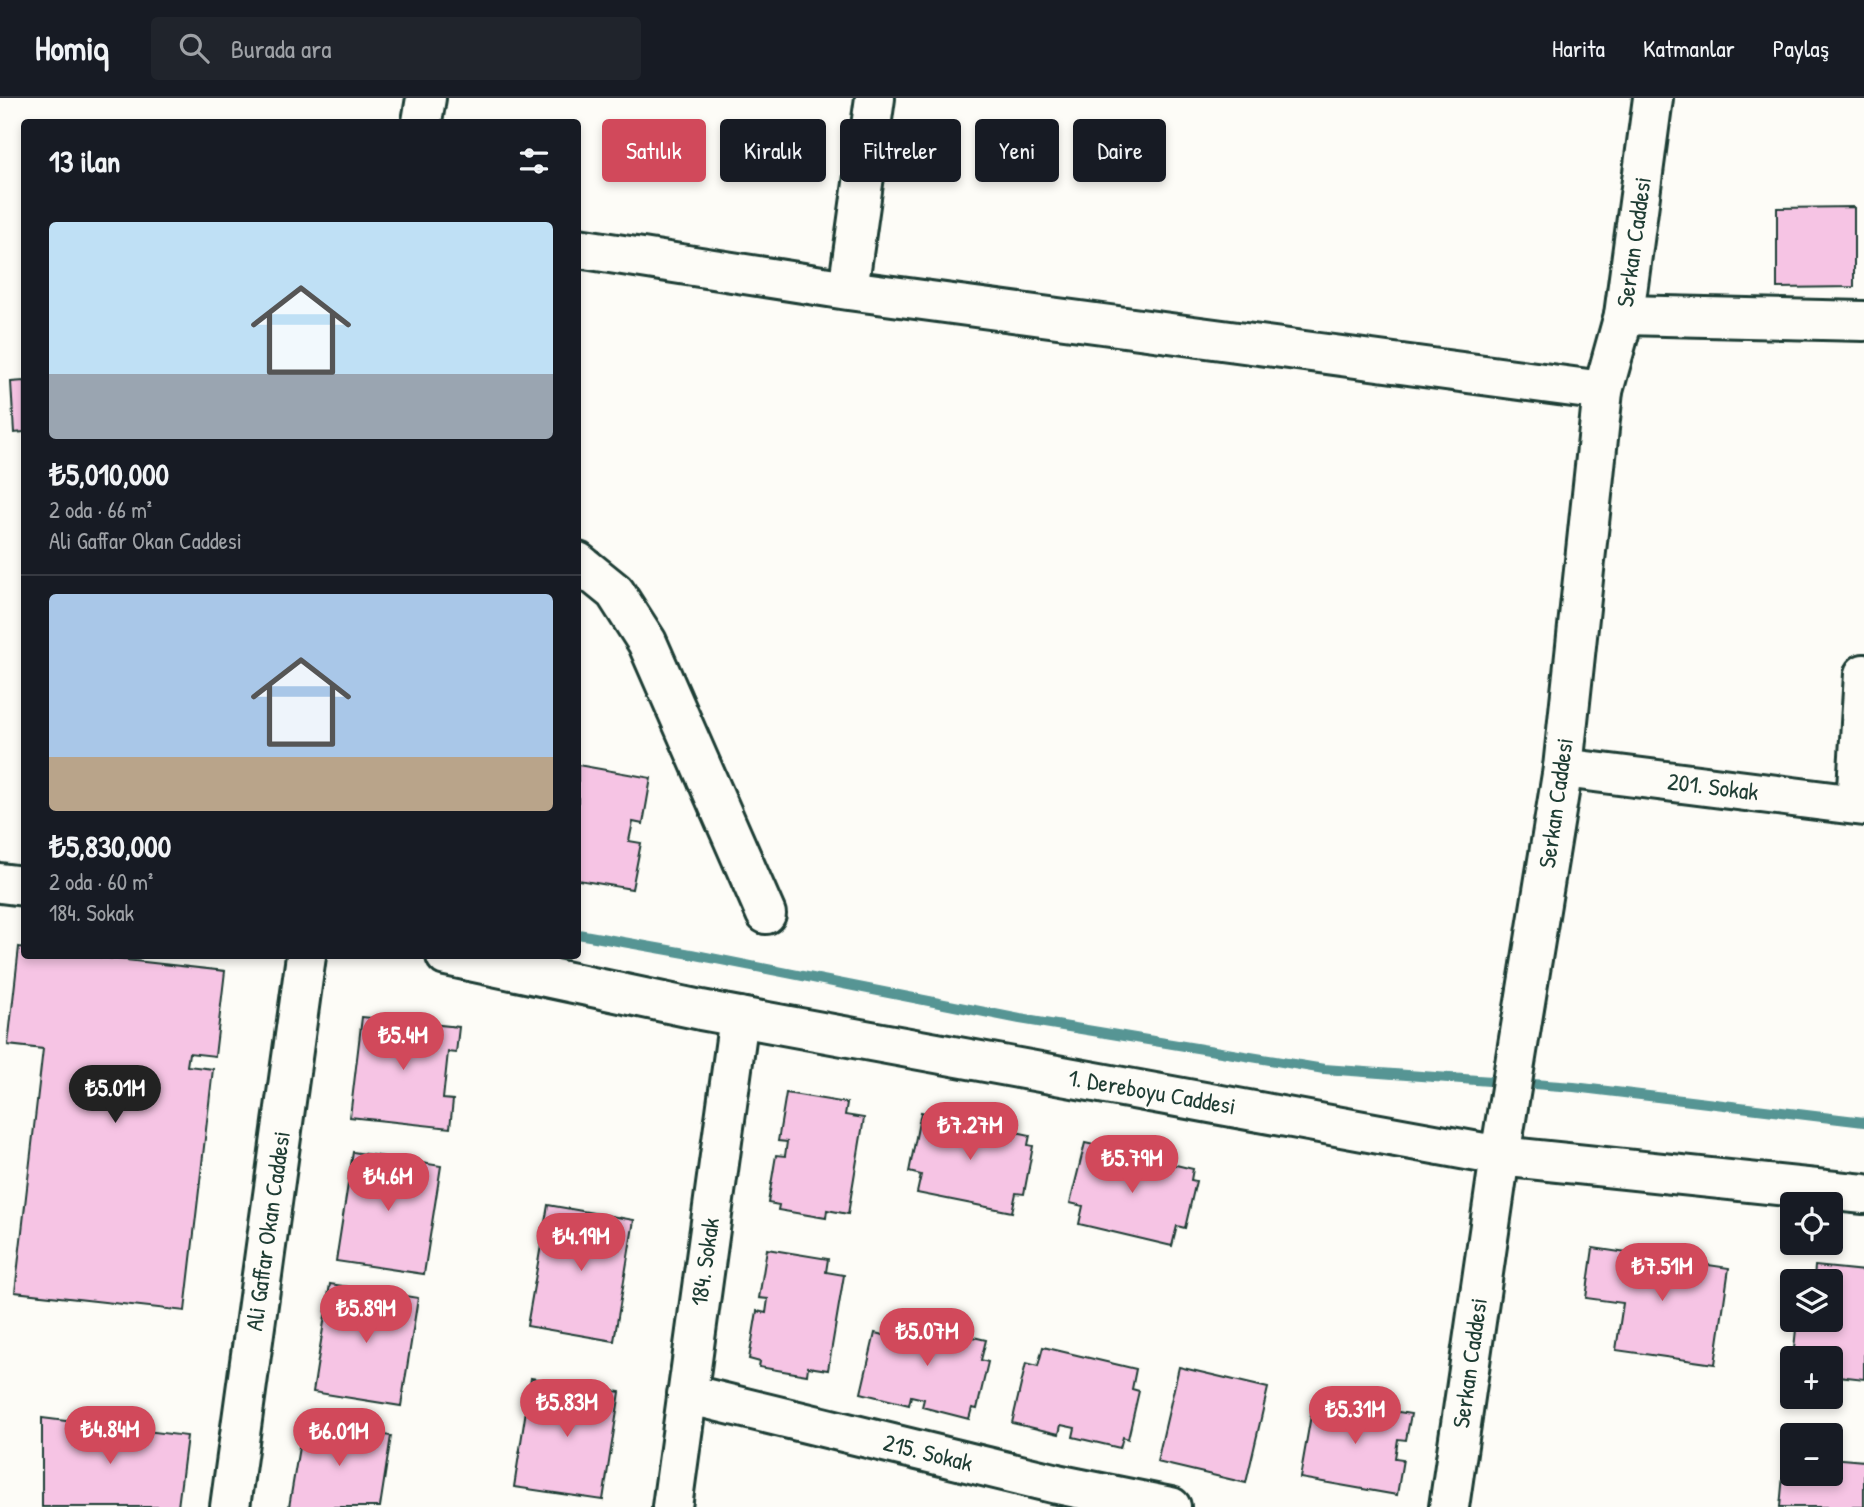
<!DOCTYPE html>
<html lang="tr">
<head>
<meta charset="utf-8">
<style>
	:root { --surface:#171b24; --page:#20242c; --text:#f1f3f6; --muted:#9ea1a6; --line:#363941; --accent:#d1495b }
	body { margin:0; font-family:"Patrick Hand",sans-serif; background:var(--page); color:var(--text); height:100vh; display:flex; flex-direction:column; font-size:26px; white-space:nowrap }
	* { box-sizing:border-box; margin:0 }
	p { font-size:23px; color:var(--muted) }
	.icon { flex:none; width:38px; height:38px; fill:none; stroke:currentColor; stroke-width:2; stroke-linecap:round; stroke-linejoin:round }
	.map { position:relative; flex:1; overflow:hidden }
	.sheet { position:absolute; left:21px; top:21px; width:560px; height:840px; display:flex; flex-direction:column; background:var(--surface); border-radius:7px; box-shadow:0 4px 10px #0003 }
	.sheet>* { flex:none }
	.guide { position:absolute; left:602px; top:21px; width:665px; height:63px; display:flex; gap:14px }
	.buttons { position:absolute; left:1780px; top:1094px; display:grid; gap:14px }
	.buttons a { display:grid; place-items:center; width:63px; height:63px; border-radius:7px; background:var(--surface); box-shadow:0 4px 10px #0003; font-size:35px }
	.price { position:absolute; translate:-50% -60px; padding:0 16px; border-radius:24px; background:var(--accent); color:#fff; font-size:23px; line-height:46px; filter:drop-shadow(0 2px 4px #0008) }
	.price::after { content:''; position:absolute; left:50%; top:42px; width:21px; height:16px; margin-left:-10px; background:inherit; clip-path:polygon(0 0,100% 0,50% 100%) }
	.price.current { background:#222; color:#fff }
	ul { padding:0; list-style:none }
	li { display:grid; align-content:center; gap:14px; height:371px; padding:0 28px }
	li+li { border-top:2px solid var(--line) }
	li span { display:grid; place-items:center; height:217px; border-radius:7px; color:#555 }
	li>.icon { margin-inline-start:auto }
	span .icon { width:126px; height:126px; fill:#fffc; stroke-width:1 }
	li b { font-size:30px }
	h2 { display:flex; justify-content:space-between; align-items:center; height:84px; padding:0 28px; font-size:30px }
	.pill { padding:0 24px; border-radius:7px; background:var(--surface); box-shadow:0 4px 10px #0003; font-size:24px; line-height:63px }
	.pill.current { background:var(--accent); color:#fff }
	header { display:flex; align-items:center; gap:42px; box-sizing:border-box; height:98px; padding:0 35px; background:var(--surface); border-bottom:2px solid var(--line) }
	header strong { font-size:33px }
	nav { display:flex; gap:38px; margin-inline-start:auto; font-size:24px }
	.search { width:490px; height:63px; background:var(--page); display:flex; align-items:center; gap:18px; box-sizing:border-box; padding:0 24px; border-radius:7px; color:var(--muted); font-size:26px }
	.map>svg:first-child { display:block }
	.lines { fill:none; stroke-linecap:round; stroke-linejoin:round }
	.stream { stroke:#579594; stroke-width:10 }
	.building { fill:#f6c4e4; stroke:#1f3d34; stroke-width:2 }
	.street-casing { stroke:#1f3d34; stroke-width:44 }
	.secondary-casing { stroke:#1f3d34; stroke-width:44 }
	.street { stroke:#fdfcf7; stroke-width:38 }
	.secondary { stroke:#fdfcf7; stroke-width:38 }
	.labels { text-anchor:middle; stroke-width:5; stroke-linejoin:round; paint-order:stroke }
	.street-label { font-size:24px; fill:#1f3d34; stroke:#fdfcf7 }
</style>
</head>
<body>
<header>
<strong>Homiq</strong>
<div class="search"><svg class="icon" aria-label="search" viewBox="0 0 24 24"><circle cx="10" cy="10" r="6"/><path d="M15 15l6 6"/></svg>Burada ara</div>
<nav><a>Harita</a><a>Katmanlar</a><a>Paylaş</a></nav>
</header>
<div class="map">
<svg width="1864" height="1409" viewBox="0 0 1864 1409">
	<rect width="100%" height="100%" fill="#fdfcf7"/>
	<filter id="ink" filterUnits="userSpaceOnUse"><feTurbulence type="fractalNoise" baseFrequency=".0143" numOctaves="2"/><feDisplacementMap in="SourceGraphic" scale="14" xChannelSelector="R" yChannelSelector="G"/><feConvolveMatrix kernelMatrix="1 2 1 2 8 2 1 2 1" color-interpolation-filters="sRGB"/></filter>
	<g filter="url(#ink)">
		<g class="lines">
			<path class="stream" d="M578,836L691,856L1020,921L1324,971L1574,989L1864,1024"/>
		</g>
		<path class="building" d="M1854,109V189L1777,190V110Z
			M24,283V334L14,335L11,284Z
			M578,667L651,680L643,726L633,724L629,743L641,745L632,791L578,782Z
			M19,849L24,850V858H90L225,873L215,958L189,955L187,968L213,971L185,1213L15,1194L43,951L8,947Z
			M362,919L459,929L456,955L448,954L443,1001L453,1002L450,1030L350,1019Z
			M786,995L847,1005L845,1017L864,1020L848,1116L827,1112L826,1120L778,1112L779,1107L768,1105L776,1057L785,1058L787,1044L778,1043Z
			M921,1014L969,1024L968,1033L981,1035L983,1027L1030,1037L1028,1047L1033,1048L1024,1096L1016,1095L1012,1114L917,1095L921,1077L909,1074Z
			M1085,1045L1133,1056L1130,1065L1144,1068L1146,1060L1193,1071L1191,1082L1196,1083L1185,1130L1177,1128L1172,1148L1079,1126L1083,1108L1070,1105Z
			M353,1054L441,1068L424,1176L336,1163Z
			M548,1107L634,1122L614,1243L527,1228Z
			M1593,1150L1729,1170L1715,1266L1616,1252L1623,1205L1586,1200Z
			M767,1151L828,1161L826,1174L844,1177L828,1272L808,1269L807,1277L759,1269L760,1264L749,1261L757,1213L766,1215L768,1201L759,1200Z
			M1815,1168L1864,1173V1281L1830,1277V1260H1793L1797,1222H1830V1183H1801V1179L1814,1180Z
			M330,1186L418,1200L401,1308L313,1294Z
			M892,1220L986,1242L981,1262L988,1264L977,1311L972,1310L969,1321L922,1309L924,1301L911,1298L909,1307L861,1295L875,1235L887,1238Z
			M1043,1249L1136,1271L1132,1291L1139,1293L1128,1341L1123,1339L1120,1350L1073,1339L1075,1330L1061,1327L1059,1336L1012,1325L1026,1265L1038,1268Z
			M1179,1269L1268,1290L1246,1385L1157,1364Z
			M531,1280L620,1294L603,1402L514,1389Z
			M1314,1300L1411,1316L1406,1342L1398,1341L1395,1360L1403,1361L1397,1397L1300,1380Z
			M42,1320L187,1338L178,1409H42Z
			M303,1325L391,1338L380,1409H289Z
			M1785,1356H1792V1376H1830V1360L1864,1363V1409H1780Z"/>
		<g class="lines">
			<defs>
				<path id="street" d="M875,0L848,192L1603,293
					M578,150L848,192
					M1624,217L1864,223
					M578,464L615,494L647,544L766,816
					M1563,670L1864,708
					M1856,707L1864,576
					M687,1296L1057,1386L1171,1409
					M672,1409L739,919"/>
				<path id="secondary" d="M422,24L426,0
					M0,785L24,788
					M446,858L701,912L1500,1058L1864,1096
					M230,1409L306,858
					M1449,1409L1500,1058L1563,670L1603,293L1624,217L1653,0"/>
			</defs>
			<use href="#street" class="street-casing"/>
			<use href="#secondary" class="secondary-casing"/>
			<use href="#street" class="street"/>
			<use href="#secondary" class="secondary"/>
		</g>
	</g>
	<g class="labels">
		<g class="street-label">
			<text transform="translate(1634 144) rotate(-82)" y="8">Serkan Caddesi</text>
			<text transform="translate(1713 689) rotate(7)" y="8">201. Sokak</text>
			<text transform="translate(1556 705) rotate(-82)" y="8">Serkan Caddesi</text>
			<text transform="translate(1152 994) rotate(10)" y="8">1. Dereboyu Caddesi</text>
			<text transform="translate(268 1133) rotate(-82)" y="8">Ali Gaffar Okan Caddesi</text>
			<text transform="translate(705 1164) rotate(-82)" y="8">184. Sokak</text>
			<text transform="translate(1470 1265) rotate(-82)" y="8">Serkan Caddesi</text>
			<text transform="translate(928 1355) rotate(14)" y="8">215. Sokak</text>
		</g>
	</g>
</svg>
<div class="buttons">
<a><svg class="icon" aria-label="locate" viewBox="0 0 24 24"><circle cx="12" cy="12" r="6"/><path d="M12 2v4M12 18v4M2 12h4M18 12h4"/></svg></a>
<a><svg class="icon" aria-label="layers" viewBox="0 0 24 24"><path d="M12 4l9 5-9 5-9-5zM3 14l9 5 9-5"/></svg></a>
<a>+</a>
<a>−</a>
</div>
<b class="price" style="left:403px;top:974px">₺5.4M</b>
<b class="price current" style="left:115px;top:1027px">₺5.01M</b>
<b class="price" style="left:970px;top:1064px">₺7.27M</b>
<b class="price" style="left:1132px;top:1097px">₺5.79M</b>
<b class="price" style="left:388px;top:1115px">₺4.6M</b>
<b class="price" style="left:581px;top:1175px">₺4.19M</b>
<b class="price" style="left:1662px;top:1205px">₺7.51M</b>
<b class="price" style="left:366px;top:1247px">₺5.89M</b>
<b class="price" style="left:927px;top:1270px">₺5.07M</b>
<b class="price" style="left:567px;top:1341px">₺5.83M</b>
<b class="price" style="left:1355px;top:1348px">₺5.31M</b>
<b class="price" style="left:110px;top:1368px">₺4.84M</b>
<b class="price" style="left:339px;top:1370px">₺6.01M</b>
<div class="guide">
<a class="pill current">Satılık</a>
<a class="pill">Kiralık</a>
<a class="pill">Filtreler</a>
<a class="pill">Yeni</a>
<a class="pill">Daire</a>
</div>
<section class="sheet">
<h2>13 ilan<svg class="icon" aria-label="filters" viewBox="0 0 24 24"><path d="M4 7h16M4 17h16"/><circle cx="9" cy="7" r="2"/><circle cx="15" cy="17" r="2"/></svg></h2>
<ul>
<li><span style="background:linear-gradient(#bfe0f5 70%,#9aa5b1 0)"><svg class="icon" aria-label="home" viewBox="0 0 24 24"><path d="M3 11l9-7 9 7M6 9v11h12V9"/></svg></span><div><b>₺5,010,000</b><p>2 oda · 66 m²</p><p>Ali Gaffar Okan Caddesi</p></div></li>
<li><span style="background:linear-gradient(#a9c7e8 75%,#b9a48a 0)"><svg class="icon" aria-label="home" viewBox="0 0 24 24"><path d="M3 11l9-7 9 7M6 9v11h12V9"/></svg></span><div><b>₺5,830,000</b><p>2 oda · 60 m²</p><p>184. Sokak</p></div></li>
</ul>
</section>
</div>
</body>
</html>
